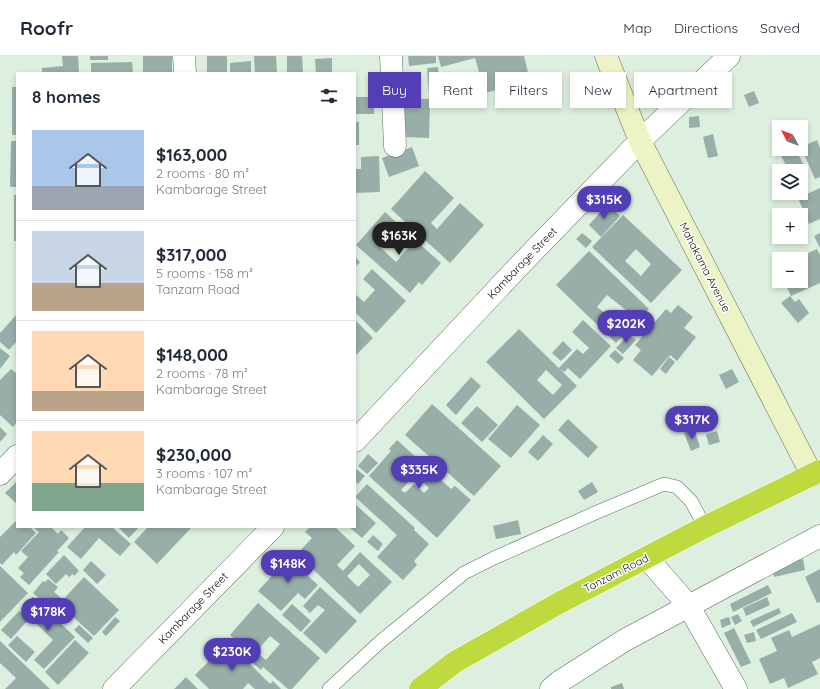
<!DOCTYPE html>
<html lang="en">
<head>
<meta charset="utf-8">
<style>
	:root { --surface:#fff; --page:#f2f2f3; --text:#1f2937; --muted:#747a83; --line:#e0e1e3; --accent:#543eb5 }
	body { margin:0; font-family:Quicksand,sans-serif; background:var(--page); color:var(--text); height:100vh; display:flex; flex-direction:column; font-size:15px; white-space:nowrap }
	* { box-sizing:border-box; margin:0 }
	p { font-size:13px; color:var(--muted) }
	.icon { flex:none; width:22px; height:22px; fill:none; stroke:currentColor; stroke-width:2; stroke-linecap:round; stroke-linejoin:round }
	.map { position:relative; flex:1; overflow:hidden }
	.drawer { position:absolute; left:16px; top:16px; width:340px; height:456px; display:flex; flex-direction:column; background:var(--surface); border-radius:0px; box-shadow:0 2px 6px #0003 }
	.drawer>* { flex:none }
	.guide { position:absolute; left:368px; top:16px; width:380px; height:36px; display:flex; gap:8px }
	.needle { width:26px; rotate:311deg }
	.fabs { position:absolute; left:772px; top:64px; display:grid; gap:8px }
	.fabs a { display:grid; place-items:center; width:36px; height:36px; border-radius:0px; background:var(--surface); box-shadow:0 2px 6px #0003; font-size:20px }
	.price { position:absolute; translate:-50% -34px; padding:0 9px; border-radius:14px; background:var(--accent); color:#fff; font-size:13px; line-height:26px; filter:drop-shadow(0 1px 2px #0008) }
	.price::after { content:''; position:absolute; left:50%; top:24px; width:12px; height:9px; margin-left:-6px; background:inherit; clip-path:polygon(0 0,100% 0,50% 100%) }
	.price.active { background:#222; color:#fff }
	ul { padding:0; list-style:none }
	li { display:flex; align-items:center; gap:12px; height:100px; padding:0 16px }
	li+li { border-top:1px solid var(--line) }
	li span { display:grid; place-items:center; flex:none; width:112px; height:80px; border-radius:0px; color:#555 }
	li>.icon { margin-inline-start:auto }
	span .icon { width:48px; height:48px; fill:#fffc; stroke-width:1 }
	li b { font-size:17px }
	h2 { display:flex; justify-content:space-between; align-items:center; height:48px; padding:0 16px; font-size:17px }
	.tag { padding:0 14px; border-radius:0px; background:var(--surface); box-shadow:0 2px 6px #0003; font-size:14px; line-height:36px }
	.tag.active { background:var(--accent); color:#fff }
	header { display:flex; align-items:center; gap:24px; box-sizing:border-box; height:56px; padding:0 20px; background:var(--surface); border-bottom:1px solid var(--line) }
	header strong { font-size:19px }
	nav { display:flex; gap:22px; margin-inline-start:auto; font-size:14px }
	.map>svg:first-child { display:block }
	.building { fill:#97afa8; fill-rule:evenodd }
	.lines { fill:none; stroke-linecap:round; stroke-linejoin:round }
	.lane-casing { stroke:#5f6f60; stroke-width:14 }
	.street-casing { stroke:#5f6f60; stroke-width:23 }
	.secondary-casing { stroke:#5f6f60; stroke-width:23 }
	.highway-casing { stroke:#fff; stroke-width:23 }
	.lane { stroke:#fff; stroke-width:13 }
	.street { stroke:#fff; stroke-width:22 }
	.secondary { stroke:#ecf4c5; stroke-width:22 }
	.highway { stroke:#beda3f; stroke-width:22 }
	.labels { text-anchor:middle; stroke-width:3; stroke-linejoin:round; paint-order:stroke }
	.street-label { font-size:11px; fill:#0b110b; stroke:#fff }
</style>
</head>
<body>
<header>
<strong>Roofr</strong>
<nav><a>Map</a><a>Directions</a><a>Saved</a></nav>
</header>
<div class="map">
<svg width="820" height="633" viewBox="0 0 820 633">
	<rect width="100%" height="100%" fill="#ddefde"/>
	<path class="building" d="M62,0H78L79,17H42V12L63,10Z
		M90,0H108V4H90Z
		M143,0H172V17H143Z
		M207,0H227V17H207Z
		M254,0H276L277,17H255Z
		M287,0H302L303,17H287Z
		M408,0H436V7L409,10Z
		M438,0H524L530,25L485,37L475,2L441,11Z
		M332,2V17H316L315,3Z
		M251,5V17H230V7Z
		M132,6L133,17H91V7Z
		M438,11L440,36L429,37L427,12Z
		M407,16H421L420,36L406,35Z
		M12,31H17V79H12Z
		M754,35L759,47L749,51L744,39Z
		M356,41H374V58H356Z
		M404,42L430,43L429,82L403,81Z
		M699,60L700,71L689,72V61Z
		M355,66H359V89H355Z
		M713,78L718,100L708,102L703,81Z
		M817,84L820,92V121L815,123L801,91Z
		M11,85H17V131H10Z
		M412,91L419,110L389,121L382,102Z
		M789,93H795L804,109L792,115H789L780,98Z
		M379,100L380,136L355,137V113H361V101Z
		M425,115L454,142L431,167L437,173L460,147L484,169L450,207L391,153Z
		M820,132V163L809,168L798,142Z
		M14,139H17V185H14Z
		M607,148L620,160L601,181L589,169Z
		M385,156L398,168L379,190L396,206L415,184L441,207L422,229L419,226L410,237L356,189Z
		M623,159L682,214L651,247L592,191ZM636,193L651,208L641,220L625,205Z
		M582,177L592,185L586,192L576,183Z
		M820,177V192L814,180Z
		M817,193L820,199V227L791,240L784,225H801V203H794Z
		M589,195L649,253L616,287L556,229ZM607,239L626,254L616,266L597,251Z
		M355,201L360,206L355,211Z
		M779,210V225H783L779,227L773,212Z
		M372,213L406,245L376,277L355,256V238L364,246L375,234L363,223Z
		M790,240L795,246L799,243L809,257L798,267L781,247Z
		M678,249L693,261L684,272L696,281L677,305L670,299L652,320L633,304L641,294L635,289L666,253L671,257Z
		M17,258V285L9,294L0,286V277Z
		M355,264L373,282L355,300Z
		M583,264L611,290L580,323L568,312L564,316L559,312L577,293L583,298L589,292L572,276Z
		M519,273L577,330L544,363L486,306ZM546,314L562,329L553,339L537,324Z
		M629,278L636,284L623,298L616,292Z
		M563,285L572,294L561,305L552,297Z
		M0,292L10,300L0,313Z
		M615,294L624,302L618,308L609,300Z
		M669,301L675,306L666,318L660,313Z
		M11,313L17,318V366L13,371L0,359V324Z
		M732,313L739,326L726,333L719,319Z
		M471,321L481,330L456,359L446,349Z
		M432,348L501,410L474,440L405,379Z
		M517,349L540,369L511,402L488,383Z
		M477,350L498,369L482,386L461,367Z
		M568,363L598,391L588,402L558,374Z
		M0,371L7,378L0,386Z
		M694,373L700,391L691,395L684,377Z
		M717,375L720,386L709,389L706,379Z
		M543,379L553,388L538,405L528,396Z
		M397,384L451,433L455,430L471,444L437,482L369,420L391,395L389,393ZM415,419L429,432L424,437L414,428L405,437L401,434Z
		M368,398L378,407L367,418L358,410Z
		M355,412L365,420L358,428L355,425Z
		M17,425V448L5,437Z
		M592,426L598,436L584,444L578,435Z
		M367,428L415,472L414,474L429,488L414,505L417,509L403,524L377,501L397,479L355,441Z
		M355,448L376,467L362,482L349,471H355Z
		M17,464V471H30L36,477L16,499L14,496L2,509L0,507V481Z
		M518,464L521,478L496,483L493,470Z
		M33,471H51L58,478L61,474L69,482L57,495L59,496L29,529L20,521L24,517L18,512L28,501L21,495L39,476Z
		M85,471H112L131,488L120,500L99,482L81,503L67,491Z
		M118,471H139L129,482Z
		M148,471H190L191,472L157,508L134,486Z
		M310,471H335L355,490L337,509L343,515L360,496L392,526L360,558L297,498L312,482L305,476ZM359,508L370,519L358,531L347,520Z
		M373,479L383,488L378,495L367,486Z
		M64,499L79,515L74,520L73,518L69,521L66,518L56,528L46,518Z
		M291,499L310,517L308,520L318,529L305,543L298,537L281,555L258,535Z
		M803,503L805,514L774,521L772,509Z
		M91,505L106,519L97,528L83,514Z
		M0,510L28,537L0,566Z
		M820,513V546L817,547L805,521Z
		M84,521L119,554L94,580L59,548Z
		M48,523L58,531L54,536L61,542L51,553L33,537L43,525L45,526Z
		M768,529L772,537L733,556L730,548Z
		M320,531L357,565L326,598L303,577L325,554L318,549L310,557L303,550Z
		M33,541L75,581L44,613L34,604L53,584L21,553Z
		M767,541L770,549L746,560L743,552Z
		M258,547L320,602L292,633H288L263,611L261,614L247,602L249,600L252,603L254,600L230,579ZM270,580L280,588L266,604L256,596Z
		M292,548L311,565L301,576L282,559Z
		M779,552L781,557L753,571L750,565Z
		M19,555L28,564L11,583L1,574Z
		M792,557L797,566L761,583L756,574Z
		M738,558L742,565L735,569L731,561Z
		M115,561L120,565L106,580L102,576Z
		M729,561L731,568L722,572L720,564Z
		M820,568V602L812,606L818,618L788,632L784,622L770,628L759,603L777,595L771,582L789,574L792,581Z
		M79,569L93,582L88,587L74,574Z
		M734,572L751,607L741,611L724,577Z
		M754,576L756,585L747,587L744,579Z
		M17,580L35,596L26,606L8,589Z
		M75,584L89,597L58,629L45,616Z
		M0,585L50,633H5L16,622L0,607Z
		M228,586L270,628L273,625L281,633H255L248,627L243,633H209L195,619Z
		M186,621L198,633H174Z
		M622,627L624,633H611V631Z"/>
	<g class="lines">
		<defs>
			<path id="lane" d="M329,633L380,586L464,517L494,502L595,457L664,428L677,431L691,445L705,471"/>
			<path id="street" d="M184,0L185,17
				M391,0L395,90
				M355,385L518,211L640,85L729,0
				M0,418L17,400
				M647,502L688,549L736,633
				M114,633L273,471
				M551,633L559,626L625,584L820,480"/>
			<path id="secondary" d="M606,0L640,85L812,419"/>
			<path id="highway" d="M420,633L455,606L559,547L705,471L820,415"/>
		</defs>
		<use href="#lane" class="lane-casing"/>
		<use href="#street" class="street-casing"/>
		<use href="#secondary" class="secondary-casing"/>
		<use href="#highway" class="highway-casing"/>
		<use href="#lane" class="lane"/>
		<use href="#street" class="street"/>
		<use href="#secondary" class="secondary"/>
		<use href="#highway" class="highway"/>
	</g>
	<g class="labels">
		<g class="street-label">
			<text transform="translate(522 207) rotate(-46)" y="4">Kambarage Street</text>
			<text transform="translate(705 211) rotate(63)" y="4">Mahakama Avenue</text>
			<text transform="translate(616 517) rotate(-27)" y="4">Tanzam Road</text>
			<text transform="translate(193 552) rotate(-46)" y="4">Kambarage Street</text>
		</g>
	</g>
</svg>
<div class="fabs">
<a><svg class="needle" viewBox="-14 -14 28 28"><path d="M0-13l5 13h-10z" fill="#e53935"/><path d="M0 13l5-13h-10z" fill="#747a83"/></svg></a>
<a><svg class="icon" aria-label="layers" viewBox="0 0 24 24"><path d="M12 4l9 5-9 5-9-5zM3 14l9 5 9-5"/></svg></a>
<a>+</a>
<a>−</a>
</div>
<b class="price" style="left:604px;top:164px">$315K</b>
<b class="price active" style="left:399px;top:200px">$163K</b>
<b class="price" style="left:626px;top:288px">$202K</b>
<b class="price" style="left:692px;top:384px">$317K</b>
<b class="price" style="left:419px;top:434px">$335K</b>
<b class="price" style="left:288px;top:528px">$148K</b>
<b class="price" style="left:48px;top:576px">$178K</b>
<b class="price" style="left:232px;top:616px">$230K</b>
<div class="guide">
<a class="tag active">Buy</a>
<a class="tag">Rent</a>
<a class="tag">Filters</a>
<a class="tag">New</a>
<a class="tag">Apartment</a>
</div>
<section class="drawer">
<h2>8 homes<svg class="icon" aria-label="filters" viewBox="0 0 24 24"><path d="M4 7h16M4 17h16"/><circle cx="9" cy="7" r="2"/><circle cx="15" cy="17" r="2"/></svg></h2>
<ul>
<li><span style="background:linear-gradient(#a9c7e8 70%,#9aa5b1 0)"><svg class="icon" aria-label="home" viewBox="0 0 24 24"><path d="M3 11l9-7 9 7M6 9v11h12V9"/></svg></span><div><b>$163,000</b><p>2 rooms · 80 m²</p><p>Kambarage Street</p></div></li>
<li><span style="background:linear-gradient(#c9d6e8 65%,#b9a48a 0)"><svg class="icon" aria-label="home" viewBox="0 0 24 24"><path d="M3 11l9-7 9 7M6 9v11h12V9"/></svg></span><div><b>$317,000</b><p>5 rooms · 158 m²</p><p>Tanzam Road</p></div></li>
<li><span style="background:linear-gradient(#ffd9b3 75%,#b9a48a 0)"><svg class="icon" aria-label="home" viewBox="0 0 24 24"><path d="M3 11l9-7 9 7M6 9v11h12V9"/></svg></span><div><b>$148,000</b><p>2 rooms · 78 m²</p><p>Kambarage Street</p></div></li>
<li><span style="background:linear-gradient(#ffd9b3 65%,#7fa58c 0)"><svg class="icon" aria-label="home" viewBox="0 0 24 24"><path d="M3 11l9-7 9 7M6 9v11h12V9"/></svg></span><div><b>$230,000</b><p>3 rooms · 107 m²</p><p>Kambarage Street</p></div></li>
</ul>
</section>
</div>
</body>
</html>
